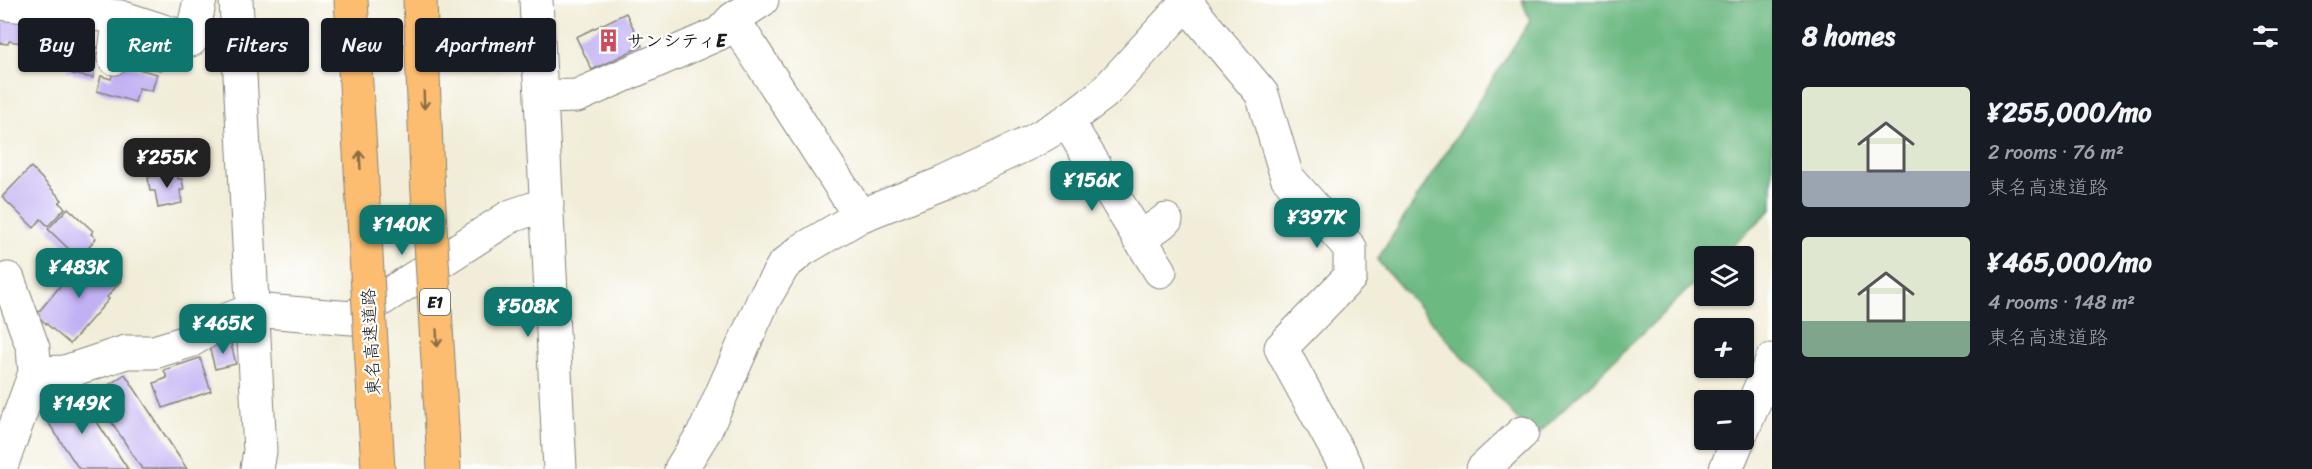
<!DOCTYPE html>
<html lang="en">
<head>
<meta charset="utf-8">
<style>
	:root { --surface:#171b24; --page:#242831; --text:#f1f3f6; --muted:#9ea1a6; --accent:#0f766e }
	body { margin:0; font-family:Sriracha,"Klee One",sans-serif; background:var(--page); color:var(--text); height:100vh; display:flex; flex-direction:column; font-size:22px; white-space:nowrap }
	* { box-sizing:border-box; margin:0 }
	p { font-size:20px; color:var(--muted) }
	.icon { flex:none; width:33px; height:33px; fill:none; stroke:currentColor; stroke-width:2; stroke-linecap:round; stroke-linejoin:round }
	.map { position:relative; flex:1; overflow:hidden }
	.side { display:flex; flex-direction:column; background:var(--surface); width:540px }
	.side>* { flex:none }
	.guide { position:absolute; left:18px; top:18px; width:570px; height:54px; display:flex; gap:12px }
	.controls { position:absolute; left:1694px; top:246px; display:grid; gap:12px }
	.controls a { display:grid; place-items:center; width:60px; height:60px; border-radius:6px; background:var(--surface); box-shadow:0 2px 4px #0004; font-size:30px }
	.price { position:absolute; translate:-50% -51px; padding:0 14px; border-radius:12px; background:var(--accent); color:#fff; font-size:20px; line-height:39px; filter:drop-shadow(0 2px 3px #0008) }
	.price::after { content:''; position:absolute; left:50%; top:36px; width:18px; height:14px; margin-left:-9px; background:inherit; clip-path:polygon(0 0,100% 0,50% 100%) }
	.price.active { background:#222; color:#fff }
	ul { padding:0; list-style:none }
	li { display:flex; align-items:center; gap:18px; height:150px; padding:0 30px }
	li span { display:grid; place-items:center; flex:none; width:168px; height:120px; border-radius:6px; color:#555 }
	li>.icon { margin-inline-start:auto }
	span .icon { width:72px; height:72px; fill:#fffc; stroke-width:1 }
	li b { font-size:26px }
	h2 { display:flex; justify-content:space-between; align-items:center; height:72px; padding:0 30px; font-size:26px }
	.pill { padding:0 21px; border-radius:6px; background:var(--surface); box-shadow:0 2px 4px #0004; font-size:21px; line-height:54px }
	.pill.active { background:var(--accent); color:#fff }
	main { display:flex; flex:1; min-height:0 }
	.map>svg:first-child { display:block }
	.forest { fill:#6db982; stroke:#446a4f; stroke-width:1.5 }
	.building { fill:#c1b0f3 }
	.lines { fill:none; stroke-linecap:round; stroke-linejoin:round }
	.minor-casing { stroke:#86847a; stroke-width:35 }
	.highway-casing { stroke:#86847a; stroke-width:35 }
	.minor { stroke:#fff; stroke-width:33 }
	.highway { stroke:#fcbd6f; stroke-width:33 }
	.highway-bridge-casing { stroke:#86847a; stroke-width:35; stroke-linecap:butt }
	.highway-bridge { stroke:#fcbd6f; stroke-width:33 }
	.oneway { stroke:#8c6c46 }
	.labels { text-anchor:middle; stroke-width:4.5; stroke-linejoin:round; paint-order:stroke }
	.shield { fill:#fff; stroke:#606060; stroke-width:1.5 }
	.shield-label { font-size:16px; font-weight:bold; fill:#1c1c1c }
	.poi-label { font-size:18px; font-weight:bold; fill:#1c1c1c; stroke:#fff; text-anchor:start }
	.street-label { font-size:18px; fill:#1c1c1c; stroke:#fff }
</style>
</head>
<body>
<main>
<div class="map">
<svg width="1772" height="469" viewBox="0 0 1772 469">
	<rect width="100%" height="100%" fill="#fff"/>
	<filter id="ink" filterUnits="userSpaceOnUse"><feTurbulence type="fractalNoise" baseFrequency=".0167" numOctaves="2"/><feDisplacementMap in="SourceGraphic" scale="12" xChannelSelector="R" yChannelSelector="G"/><feConvolveMatrix kernelMatrix="1 2 1 2 8 2 1 2 1" color-interpolation-filters="sRGB"/></filter>
	<filter id="wash" filterUnits="userSpaceOnUse"><feTurbulence type="fractalNoise" baseFrequency=".008" numOctaves="4" result="noise"/><feDisplacementMap in="SourceGraphic" scale="24" xChannelSelector="R" yChannelSelector="G"/><feGaussianBlur stdDeviation="1.35" result="paint"/><feColorMatrix in="noise" values="0 0 0 0 0 0 0 0 0 0 0 0 0 0 0 0 0 1.4 0 .05"/><feComposite in="paint" operator="in"/></filter>
	<g filter="url(#wash)">
		<rect width="100%" height="100%" fill="#f1edd8"/>
		<path class="forest" d="M1522,0H1772V209L1722,256H1704V274L1534,438L1377,260L1530,21Z"/>
		<g id="blocks">
			<path class="building" d="M626,13L642,46L592,70L576,37Z
				M0,15L23,18L22,25H25L22,43L9,41L8,44L0,43Z
				M39,20L69,25L60,60L34,55Z
				M139,35L174,44L170,62L164,61L161,70L132,62Z
				M78,43L98,47L93,78L72,74L73,72L67,71L71,46L77,47Z
				M116,63L157,74L152,91L139,88L135,102L97,91L101,76L111,79Z
				M31,167L62,200L59,203L65,208L48,226L41,219L34,228L2,197Z
				M177,172L178,179H182L184,190H180L182,203L158,208L155,191H150L148,177Z
				M68,208L93,231L91,234L96,238L84,253L82,251L79,254L75,250L73,253L48,229Z
				M87,254L91,258L93,256L121,281L107,297L109,299L70,344L36,315Z
				M230,340L236,364L215,369L209,346Z
				M200,358L211,391L163,408L154,383L167,378L164,370Z
				M125,374L187,469H142L94,395Z
				M76,390L128,469H79L42,413Z"/>
		</g>
	</g>
	<g filter="url(#ink)">
		<use href="#blocks" fill-opacity="0" stroke="#86847a" stroke-width="1.5"/>
		<g class="lines">
			<defs>
				<path id="minor" d="M236,0L260,451L257,469
					M536,0L560,469
					M0,3L120,17L191,40L200,0
					M1186,3L1262,94L1287,177L1350,248V277L1281,348L1347,469
					M733,19L860,216
					M114,58L120,17
					M541,97L577,96L720,33L733,19L762,0
					M1067,121L1160,271
					M1139,239L1166,220
					M35,373L65,372L126,352H154L190,341L224,321L253,310L352,318L511,216L547,204
					M1743,429L1772,360
					M0,469L35,373L33,348L8,279
					M681,469L706,429L763,301L783,266L802,250L860,216L943,183L1033,141L1067,121L1104,93L1189,0
					M1483,469L1522,433
					M1726,469L1738,440"/>
				<path id="highway" d="M351,0L364,219
					M420,0L427,175
					M442,428L444,469"/>
			</defs>
			<use href="#minor" class="minor-casing"/>
			<use href="#highway" class="highway-casing"/>
			<use href="#minor" class="minor"/>
			<use href="#highway" class="highway"/>
			<defs>
				<path id="highway-bridge" d="M427,175L442,428
					M364,219L378,469"/>
			</defs>
			<use href="#highway-bridge" class="highway-bridge-casing"/>
			<use href="#highway-bridge" class="highway-bridge"/>
		</g>
		<defs><path id="oneway-shaft" d="M-6 0H5M1.5-3L5.5 0L1.5 3" fill="none" stroke-width="1.6" stroke-linecap="round" stroke-linejoin="round" transform="scale(1.5)"/></defs>
		<g class="oneway">
			<use href="#oneway-shaft" transform="translate(424 100) rotate(88)"/>
			<use href="#oneway-shaft" transform="translate(360 160) rotate(-93)"/>
			<use href="#oneway-shaft" transform="translate(437 338) rotate(87)"/>
		</g>
	</g>
	<defs>
		<symbol id="building-bare" viewBox="-9 -9 18 18"><path d="M-4-6H4V6H1V3H-1V6H-4ZM-2.5-4.3h1.7v1.8h-1.7ZM.8-4.3h1.7v1.8H.8ZM-2.5-1h1.7V.8h-1.7ZM.8-1h1.7V.8H.8Z" fill="#d1495b" stroke="#fff" stroke-width="2.5" paint-order="stroke"/></symbol>
	</defs>
	<g fill-rule="evenodd">
		<use href="#building-bare" x="592" y="24" width="33" height="33"/>
	</g>
	<g class="labels">
		<rect class="shield" x="420" y="289" width="30" height="26" rx="4.5"/>
		<g class="shield-label">
			<text x="435" y="308">E1</text>
		</g>
		<g class="poi-label">
			<text x="627" y="47">サンシティE</text>
		</g>
		<g class="street-label">
			<text transform="translate(371 342) rotate(-93)" y="6">東名高速道路</text>
		</g>
	</g>
</svg>
<div class="controls">
<a><svg class="icon" aria-label="layers" viewBox="0 0 24 24"><path d="M12 4l9 5-9 5-9-5zM3 14l9 5 9-5"/></svg></a>
<a>+</a>
<a>−</a>
</div>
<b class="price active" style="left:167px;top:189px">¥255K</b>
<b class="price" style="left:1092px;top:212px">¥156K</b>
<b class="price" style="left:1317px;top:249px">¥397K</b>
<b class="price" style="left:402px;top:256px">¥140K</b>
<b class="price" style="left:79px;top:299px">¥483K</b>
<b class="price" style="left:528px;top:338px">¥508K</b>
<b class="price" style="left:223px;top:355px">¥465K</b>
<b class="price" style="left:82px;top:435px">¥149K</b>
<div class="guide">
<a class="pill">Buy</a>
<a class="pill active">Rent</a>
<a class="pill">Filters</a>
<a class="pill">New</a>
<a class="pill">Apartment</a>
</div>
</div>
<section class="side">
<h2>8 homes<svg class="icon" aria-label="filters" viewBox="0 0 24 24"><path d="M4 7h16M4 17h16"/><circle cx="9" cy="7" r="2"/><circle cx="15" cy="17" r="2"/></svg></h2>
<ul>
<li><span style="background:linear-gradient(#dfe7d0 70%,#9aa5b1 0)"><svg class="icon" aria-label="home" viewBox="0 0 24 24"><path d="M3 11l9-7 9 7M6 9v11h12V9"/></svg></span><div><b>¥255,000/mo</b><p>2 rooms · 76 m²</p><p>東名高速道路</p></div></li>
<li><span style="background:linear-gradient(#dfe7d0 70%,#7fa58c 0)"><svg class="icon" aria-label="home" viewBox="0 0 24 24"><path d="M3 11l9-7 9 7M6 9v11h12V9"/></svg></span><div><b>¥465,000/mo</b><p>4 rooms · 148 m²</p><p>東名高速道路</p></div></li>
</ul>
</section>
</main>
</body>
</html>
